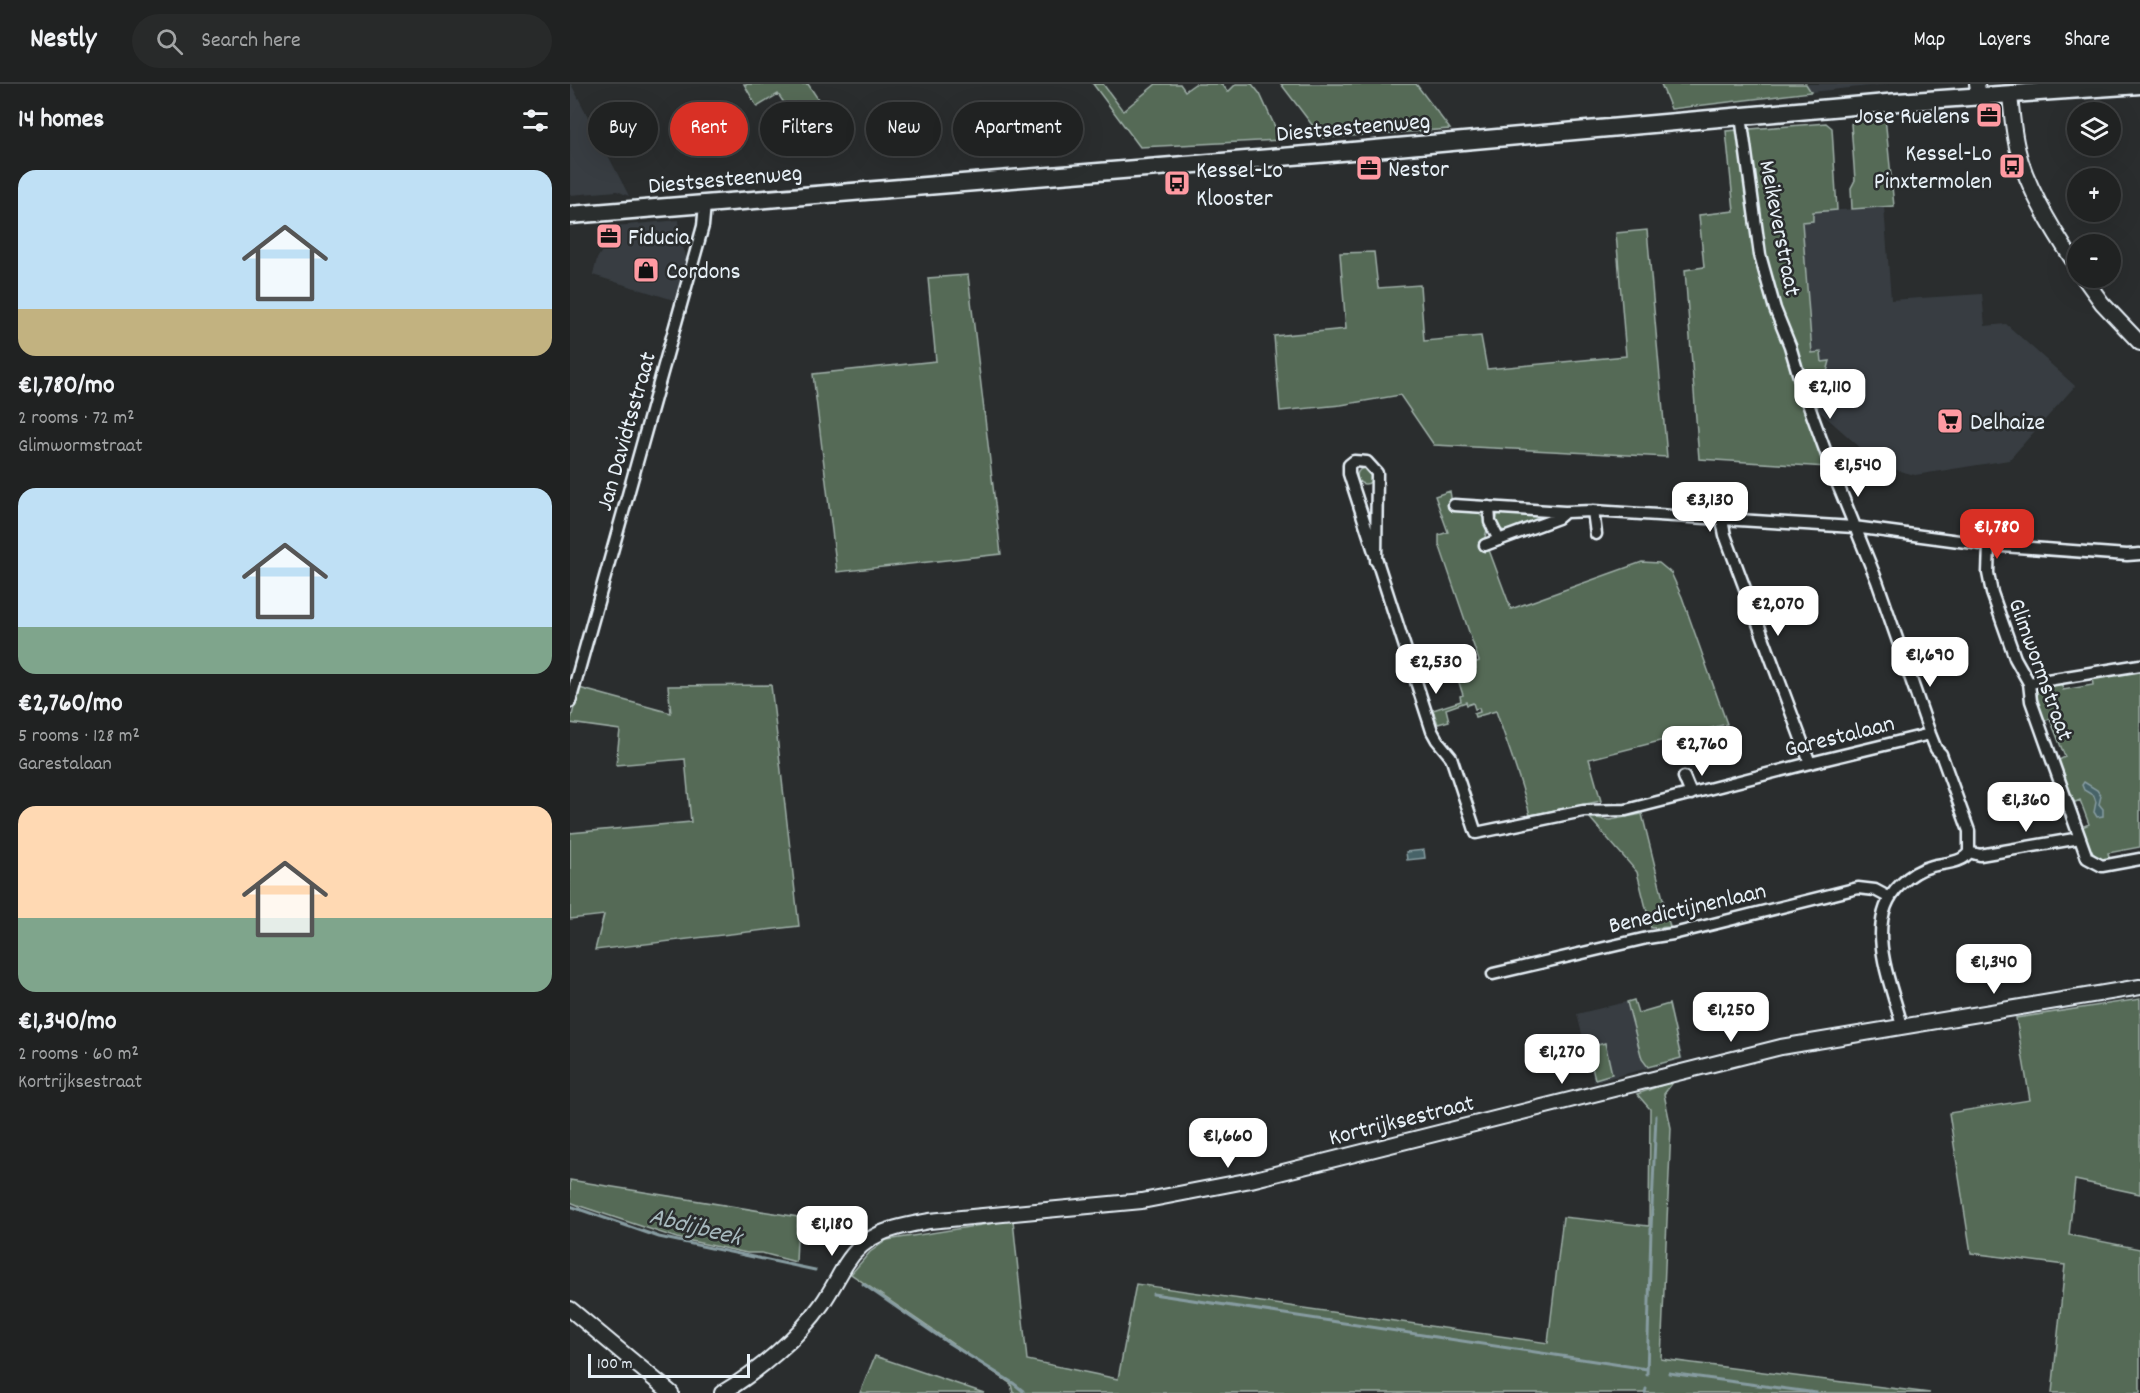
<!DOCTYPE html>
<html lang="en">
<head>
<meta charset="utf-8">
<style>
	:root { --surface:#202222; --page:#282a2a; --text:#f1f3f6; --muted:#a2a4a5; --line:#3d3f40; --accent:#d93025 }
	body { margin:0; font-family:Dekko,sans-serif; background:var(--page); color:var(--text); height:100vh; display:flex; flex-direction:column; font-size:22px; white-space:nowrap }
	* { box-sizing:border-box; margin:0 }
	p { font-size:20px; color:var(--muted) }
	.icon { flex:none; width:33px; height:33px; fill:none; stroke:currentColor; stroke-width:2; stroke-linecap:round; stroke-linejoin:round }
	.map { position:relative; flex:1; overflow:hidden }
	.sheet { display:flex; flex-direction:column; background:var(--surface); width:570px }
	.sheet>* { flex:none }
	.guide { position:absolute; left:18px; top:18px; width:570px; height:54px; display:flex; gap:12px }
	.fabs { position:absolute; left:1497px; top:18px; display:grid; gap:12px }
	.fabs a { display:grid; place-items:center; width:54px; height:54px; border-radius:50%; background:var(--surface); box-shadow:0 6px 24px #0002,0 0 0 2px var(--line); font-size:30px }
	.scale { position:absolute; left:18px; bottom:15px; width:162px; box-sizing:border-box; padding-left:6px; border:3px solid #e8f1f8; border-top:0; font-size:16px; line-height:21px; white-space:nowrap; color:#e8f1f8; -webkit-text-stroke:4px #2a2d2e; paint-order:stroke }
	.price { position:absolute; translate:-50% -51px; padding:0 14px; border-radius:12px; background:#fff; color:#222; font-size:20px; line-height:39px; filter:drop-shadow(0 2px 3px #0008) }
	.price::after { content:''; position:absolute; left:50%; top:36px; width:18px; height:14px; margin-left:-9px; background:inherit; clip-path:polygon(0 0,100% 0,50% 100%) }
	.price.on { background:var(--accent); color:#fff }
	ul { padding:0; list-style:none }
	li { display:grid; align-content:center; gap:12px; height:318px; padding:0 18px }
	li span { display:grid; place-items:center; height:186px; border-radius:18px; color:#555 }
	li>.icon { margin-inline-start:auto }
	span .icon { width:108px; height:108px; fill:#fffc; stroke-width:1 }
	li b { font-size:26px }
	h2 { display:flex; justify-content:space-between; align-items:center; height:72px; padding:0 18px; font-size:26px }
	.chip { padding:0 21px; border-radius:27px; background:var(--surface); box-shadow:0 6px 24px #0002,0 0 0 2px var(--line); font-size:21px; line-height:54px }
	.chip.on { background:var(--accent); color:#fff }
	header { display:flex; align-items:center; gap:36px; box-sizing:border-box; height:84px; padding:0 30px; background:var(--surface); border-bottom:2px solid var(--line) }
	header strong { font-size:28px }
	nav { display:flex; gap:33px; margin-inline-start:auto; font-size:21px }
	.search { width:420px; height:54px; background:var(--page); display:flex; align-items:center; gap:15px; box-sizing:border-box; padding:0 21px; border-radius:33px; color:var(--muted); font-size:22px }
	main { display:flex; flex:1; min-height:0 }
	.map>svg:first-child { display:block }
	.built { fill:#383e43 }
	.green { fill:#546a56; stroke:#9eaea7; stroke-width:1.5 }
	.water { fill:#466467; stroke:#879ca1; stroke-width:1.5 }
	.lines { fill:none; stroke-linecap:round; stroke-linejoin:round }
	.stream { stroke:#879ca1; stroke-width:3 }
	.minor-casing { stroke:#e8f1f8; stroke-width:15 }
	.tertiary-casing { stroke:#e8f1f8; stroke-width:18 }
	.primary-casing { stroke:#e8f1f8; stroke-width:21 }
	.minor { stroke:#2a2d2e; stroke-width:10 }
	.tertiary { stroke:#2a2d2e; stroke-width:14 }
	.primary { stroke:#2a2d2e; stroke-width:16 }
	.labels { text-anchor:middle; stroke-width:5; stroke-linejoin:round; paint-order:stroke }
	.poi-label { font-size:24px; fill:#e8f1f8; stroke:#2a2d2e; text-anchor:start }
	.street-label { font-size:24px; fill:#e8f1f8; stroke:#2a2d2e }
	.water-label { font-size:26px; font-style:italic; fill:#a7b9be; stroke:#2a2d2e }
</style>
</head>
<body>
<header>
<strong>Nestly</strong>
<div class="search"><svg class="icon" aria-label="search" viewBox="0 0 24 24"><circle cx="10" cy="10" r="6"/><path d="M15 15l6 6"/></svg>Search here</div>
<nav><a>Map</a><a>Layers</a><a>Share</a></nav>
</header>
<main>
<section class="sheet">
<h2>14 homes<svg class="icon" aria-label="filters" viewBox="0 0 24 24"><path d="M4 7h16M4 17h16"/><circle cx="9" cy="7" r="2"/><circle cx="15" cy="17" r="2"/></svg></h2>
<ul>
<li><span style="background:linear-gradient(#bfe0f5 75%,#c2b280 0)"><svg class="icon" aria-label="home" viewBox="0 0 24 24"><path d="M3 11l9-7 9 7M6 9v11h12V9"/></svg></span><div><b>€1,780/mo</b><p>2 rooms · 72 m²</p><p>Glimwormstraat</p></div></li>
<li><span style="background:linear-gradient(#bfe0f5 75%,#7fa58c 0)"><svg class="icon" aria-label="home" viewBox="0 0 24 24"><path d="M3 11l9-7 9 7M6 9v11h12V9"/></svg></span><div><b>€2,760/mo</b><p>5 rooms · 128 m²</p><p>Garestalaan</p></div></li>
<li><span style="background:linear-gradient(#ffd9b3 60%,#7fa58c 0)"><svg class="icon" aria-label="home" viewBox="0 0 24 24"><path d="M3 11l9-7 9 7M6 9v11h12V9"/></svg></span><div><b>€1,340/mo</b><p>2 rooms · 60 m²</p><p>Kortrijksestraat</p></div></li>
</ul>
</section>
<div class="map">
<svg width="1570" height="1309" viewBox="0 0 1570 1309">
	<rect width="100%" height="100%" fill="#2a2d2e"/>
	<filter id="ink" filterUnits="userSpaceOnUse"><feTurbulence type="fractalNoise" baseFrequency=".0167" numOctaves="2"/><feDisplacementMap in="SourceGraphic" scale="12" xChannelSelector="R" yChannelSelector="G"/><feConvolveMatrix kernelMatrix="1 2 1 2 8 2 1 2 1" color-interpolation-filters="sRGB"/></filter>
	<g filter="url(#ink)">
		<path class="built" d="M0,0H1L59,112L47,107L0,111Z
			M1236,0H1318L1241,8Z
			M1314,123L1321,216L1412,210L1415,242L1436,240L1505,302L1439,376L1345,391L1311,382L1247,325L1251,269H1242L1232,138L1243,137L1242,128Z
			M109,136L110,156L117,174L104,216L23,191L27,175L36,160L35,143Z
			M1064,916L1068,929L1100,920L1113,975L1024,998L1007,930Z"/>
		<path class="green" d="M174,0H238L260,33L234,48L208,10L187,23Z
			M523,0H533L553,27L586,0H610L615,7L625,0H652L658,8L666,0H682L690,10L711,56L570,63Z
			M711,0H846L880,45L752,54Z
			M1091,0H1236L1241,8L1101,25Z
			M1315,33L1324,122L1282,125L1281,104L1285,96L1281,40L1284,36Z
			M1256,39L1262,44L1267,126L1243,128V137L1232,138L1242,269L1251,268L1252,278L1260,277L1247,325L1257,383L1129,375L1115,186L1134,183L1129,131L1164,127L1156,47Z
			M1077,146L1097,373L864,361L830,311L771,321L710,327L704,252L776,245L770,169L804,168L808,204L850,201L854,257L911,252L917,285L1056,272L1046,149Z
			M398,191L431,470L267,488L243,290L366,277L358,194Z
			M787 392a8 8 0 1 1 16 0a8 8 0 1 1-16 0Z
			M880,407L883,426C901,427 910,424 918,442L913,460L916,467L919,466L941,525L1072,478L1089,479L1101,489L1112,513L1157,640L1019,675L1031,717L960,731C951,696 938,662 926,627L905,633L904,630L910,628L909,624L905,625L903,619L897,621L896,618L876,625L879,637L868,640L863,626L891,617L890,612L893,611L884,583L903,577L906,585L905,576L907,578L909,577L869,460V451L878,448L865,412Z
			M929,428L981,430V433L937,448L930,445L925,439Z
			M1570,585V763L1538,769L1540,777C1519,775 1518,760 1512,743L1519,740L1510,716L1503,719L1487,677L1495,673L1480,635L1472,637L1466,608L1471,602L1491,598L1493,606L1523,601L1522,593Z
			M201,601L229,842L25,866L34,831L0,835V749L121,738L115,675L46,681L50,646L0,639L9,604L101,629L98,602Z
			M1072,730L1100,843L1081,844L1067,788L1019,733L1040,736Z
			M1570,915V1110L1505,1096L1499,1151L1570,1165V1309H1482L1495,1181L1401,1169L1379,1029L1460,1016L1446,934Z
			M1064,916L1068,929L1099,920L1111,974L1078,983L1072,975L1057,918Z
			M1035,959L1042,990L1025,995L1017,964Z
			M1104,997L1094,1010L1101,1044L1091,1275L1360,1309H443L441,1300L281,1190L300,1168L317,1156L443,1136L457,1276L548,1295L566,1200L978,1259L993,1133L1079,1142L1080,1025L1067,1010Z
			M0,1096L228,1133L226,1178L192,1169H177L107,1154L10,1122L0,1118Z
			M305,1272L414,1309H290Z"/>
		<path class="water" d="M1514,698L1527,706L1531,712L1529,720L1533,725V732L1527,733L1524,728L1526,718L1524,712L1514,706L1512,701Z
			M854,766L855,774L837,776L836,768Z"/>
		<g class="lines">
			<path class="stream" d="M0,1122L89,1153L245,1186
				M293,1200L377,1258L443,1299L453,1307
				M583,1210L1077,1285
				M1099,1289L1247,1309
				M1077,1291L1081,1145L1086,1032
				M1075,1309L1076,1305"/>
			<defs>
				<path id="minor" d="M1171,32L1190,171L1205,225L1220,262L1233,306L1266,396L1307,497L1360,650L1366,665L1371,670L1399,747V768
					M884,421L995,428L988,434L915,461
					M919,423L920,438L929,456
					M1023,427L1026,450
					M995,428L1023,427L1284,443L1419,461L1557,471L1570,470
					M1152,436L1155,451L1240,679
					M1419,461L1418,489L1422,509L1445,574L1459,599L1461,617L1517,774L1532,782L1570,775
					M806,477L807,389L797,378L784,377L779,381V390L862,647L867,656L881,673L906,749L1013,727L1056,726L1240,679L1360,650
					M1459,599L1570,581
					M0,618L133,142L135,120
					M1114,693L1121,710
					M1399,768L1410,771L1510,754
					M923,890L1077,854L1103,850L1288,804L1305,806L1320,814
					M1332,942C1321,898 1292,838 1330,801C1339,792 1350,785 1362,782C1374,779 1393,779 1399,768"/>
				<path id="tertiary" d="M1407,0L1409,13
					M1440,11C1442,30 1443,49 1448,67C1457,105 1486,151 1508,184
					M1514,194L1532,219L1570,259
					M0,1225L101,1309
					M152,1309C187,1288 229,1253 252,1220C261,1207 268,1193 276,1180C296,1148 325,1143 359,1137L572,1117L681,1096L1211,963L1570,903"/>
				<path id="primary" d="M0,131L760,69L1328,18L1570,1"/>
			</defs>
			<use href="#minor" class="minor-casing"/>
			<use href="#tertiary" class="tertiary-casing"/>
			<use href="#primary" class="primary-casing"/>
			<use href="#minor" class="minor"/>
			<use href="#tertiary" class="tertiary"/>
			<use href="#primary" class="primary"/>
		</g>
	</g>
	<defs>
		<symbol id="office-square" viewBox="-11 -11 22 22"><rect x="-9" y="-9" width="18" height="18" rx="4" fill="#ff9aa2" stroke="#2a2d2e"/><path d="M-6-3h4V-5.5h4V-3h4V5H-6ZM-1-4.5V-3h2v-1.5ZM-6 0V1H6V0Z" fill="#111"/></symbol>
		<symbol id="bus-square" viewBox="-11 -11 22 22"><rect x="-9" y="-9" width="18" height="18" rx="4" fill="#ff9aa2" stroke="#2a2d2e"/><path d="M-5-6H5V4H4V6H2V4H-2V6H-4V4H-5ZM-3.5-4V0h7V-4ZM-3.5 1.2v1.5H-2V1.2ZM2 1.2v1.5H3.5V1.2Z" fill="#111"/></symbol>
		<symbol id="shop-square" viewBox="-11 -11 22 22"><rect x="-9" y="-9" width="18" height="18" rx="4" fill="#ff9aa2" stroke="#2a2d2e"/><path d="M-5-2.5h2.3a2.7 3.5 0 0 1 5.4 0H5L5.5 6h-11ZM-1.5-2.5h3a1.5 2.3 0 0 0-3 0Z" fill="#111"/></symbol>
		<symbol id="supermarket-square" viewBox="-11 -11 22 22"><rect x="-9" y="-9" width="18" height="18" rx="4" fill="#ff9aa2" stroke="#2a2d2e"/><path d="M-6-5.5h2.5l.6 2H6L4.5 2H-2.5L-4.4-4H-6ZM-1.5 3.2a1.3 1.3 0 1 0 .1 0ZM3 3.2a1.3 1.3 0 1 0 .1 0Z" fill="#111"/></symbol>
	</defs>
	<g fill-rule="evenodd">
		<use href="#office-square" x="1404" y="16" width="30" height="30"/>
		<use href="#bus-square" x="1427" y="67" width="30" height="30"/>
		<use href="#office-square" x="784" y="69" width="30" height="30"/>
		<use href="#bus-square" x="592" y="84" width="30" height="30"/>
		<use href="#office-square" x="24" y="137" width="30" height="30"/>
		<use href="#shop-square" x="61" y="171" width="30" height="30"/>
		<use href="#supermarket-square" x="1365" y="322" width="30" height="30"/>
	</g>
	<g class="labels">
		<g class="poi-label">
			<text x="1400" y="39" text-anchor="end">Jose Ruelens</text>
			<text x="1422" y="76" text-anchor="end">Kessel-Lo<tspan x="1422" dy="28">Pinxtermolen</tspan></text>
			<text x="818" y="92">Nestor</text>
			<text x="626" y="93">Kessel-Lo<tspan x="626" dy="28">Klooster</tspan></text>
			<text x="58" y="160">Fiducia</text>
			<text x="96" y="194">Cordons</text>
			<text x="1400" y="345">Delhaize</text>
		</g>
		<g class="street-label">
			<text transform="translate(783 42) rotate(-5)" y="8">Diestsesteenweg</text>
			<text transform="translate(155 94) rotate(-5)" y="8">Diestsesteenweg</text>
			<text transform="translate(1211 144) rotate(79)" y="8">Meikeverstraat</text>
			<text transform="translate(55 347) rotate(-74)" y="8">Jan Davidtsstraat</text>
			<text transform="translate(1472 585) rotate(70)" y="8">Glimwormstraat</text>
			<text transform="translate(1269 651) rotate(-14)" y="8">Garestalaan</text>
			<text transform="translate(1117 823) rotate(-13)" y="8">Benedictijnenlaan</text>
			<text transform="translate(831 1035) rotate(-14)" y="8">Kortrijksestraat</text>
		</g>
		<g class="water-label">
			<text transform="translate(126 1141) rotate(14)" y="9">Abdijbeek</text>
		</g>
	</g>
</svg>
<div class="fabs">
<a><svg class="icon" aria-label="layers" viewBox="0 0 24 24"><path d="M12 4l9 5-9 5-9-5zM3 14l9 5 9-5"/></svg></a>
<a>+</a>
<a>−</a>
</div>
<div class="scale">100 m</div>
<b class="price" style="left:1260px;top:336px">€2,110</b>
<b class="price" style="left:1288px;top:414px">€1,540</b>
<b class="price" style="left:1140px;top:449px">€3,130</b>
<b class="price on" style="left:1427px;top:476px">€1,780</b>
<b class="price" style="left:1208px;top:553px">€2,070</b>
<b class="price" style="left:1360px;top:604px">€1,690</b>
<b class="price" style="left:866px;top:611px">€2,530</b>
<b class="price" style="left:1132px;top:693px">€2,760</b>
<b class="price" style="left:1456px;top:749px">€1,360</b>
<b class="price" style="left:1424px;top:911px">€1,340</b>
<b class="price" style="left:1161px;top:959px">€1,250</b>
<b class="price" style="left:992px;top:1001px">€1,270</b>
<b class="price" style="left:658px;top:1085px">€1,660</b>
<b class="price" style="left:262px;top:1173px">€1,180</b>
<div class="guide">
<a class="chip">Buy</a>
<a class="chip on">Rent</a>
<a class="chip">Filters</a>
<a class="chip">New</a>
<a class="chip">Apartment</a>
</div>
</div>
</main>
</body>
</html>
